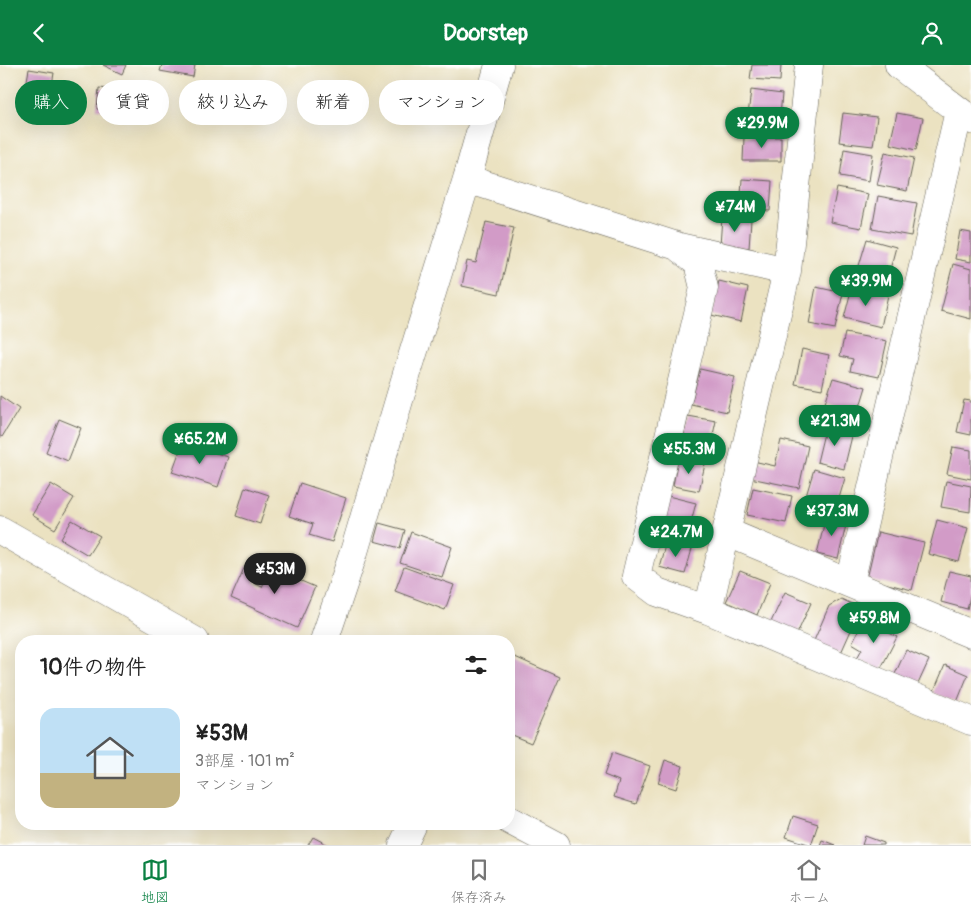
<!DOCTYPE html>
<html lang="ja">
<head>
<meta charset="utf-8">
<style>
	:root { --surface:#fff; --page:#f6f6f6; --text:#222; --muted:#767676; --line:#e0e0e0; --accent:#0b8043 }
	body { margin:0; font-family:Pangolin,"Klee One",sans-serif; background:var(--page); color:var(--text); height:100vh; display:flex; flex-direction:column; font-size:19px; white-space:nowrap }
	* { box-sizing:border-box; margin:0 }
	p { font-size:16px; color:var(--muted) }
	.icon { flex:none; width:28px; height:28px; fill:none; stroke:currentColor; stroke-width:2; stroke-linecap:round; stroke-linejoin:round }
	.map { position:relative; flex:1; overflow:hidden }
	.drawer { position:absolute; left:15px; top:570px; width:500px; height:195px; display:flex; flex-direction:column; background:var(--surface); border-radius:20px; box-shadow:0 5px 20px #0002 }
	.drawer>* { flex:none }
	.hud { position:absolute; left:15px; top:15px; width:500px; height:45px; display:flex; gap:10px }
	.price { position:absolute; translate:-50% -42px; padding:0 11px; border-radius:18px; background:var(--accent); color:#fff; font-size:16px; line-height:32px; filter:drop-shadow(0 1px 2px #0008) }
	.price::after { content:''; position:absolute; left:50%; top:30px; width:15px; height:11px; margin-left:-8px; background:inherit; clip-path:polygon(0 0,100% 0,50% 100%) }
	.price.selected { background:#222; color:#fff }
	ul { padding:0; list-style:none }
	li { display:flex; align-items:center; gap:15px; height:125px; padding:0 25px }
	li span { display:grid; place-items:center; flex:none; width:140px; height:100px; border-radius:15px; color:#555 }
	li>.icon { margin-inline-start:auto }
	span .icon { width:60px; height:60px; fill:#fffc; stroke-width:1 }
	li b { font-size:21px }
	h2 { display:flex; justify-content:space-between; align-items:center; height:60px; padding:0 25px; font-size:21px }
	.tag { padding:0 18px; border-radius:22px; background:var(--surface); box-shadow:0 5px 20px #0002; font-size:18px; line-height:45px }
	.tag.selected { background:var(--accent); color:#fff }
	header { display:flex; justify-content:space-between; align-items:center; height:65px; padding:0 25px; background:var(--accent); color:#fff; font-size:22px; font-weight:700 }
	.tabs { display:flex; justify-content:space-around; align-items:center; height:70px; border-top:1px solid var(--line); background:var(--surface); font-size:14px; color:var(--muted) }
	.tabs a { display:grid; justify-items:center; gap:2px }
	.tabs .selected { color:var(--accent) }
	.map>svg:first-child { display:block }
	.building { fill:#d29bc7 }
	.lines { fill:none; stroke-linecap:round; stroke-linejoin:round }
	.minor-casing { stroke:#646156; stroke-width:29 }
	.minor { stroke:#fff; stroke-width:28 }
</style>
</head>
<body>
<header><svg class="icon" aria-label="back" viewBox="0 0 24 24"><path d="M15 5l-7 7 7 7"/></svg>Doorstep<svg class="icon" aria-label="person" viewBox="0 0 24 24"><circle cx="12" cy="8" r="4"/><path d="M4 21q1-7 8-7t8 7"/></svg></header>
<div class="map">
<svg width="971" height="780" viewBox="0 0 971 780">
	<rect width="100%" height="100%" fill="#fff"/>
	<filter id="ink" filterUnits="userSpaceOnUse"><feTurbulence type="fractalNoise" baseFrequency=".02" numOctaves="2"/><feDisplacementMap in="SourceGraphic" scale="10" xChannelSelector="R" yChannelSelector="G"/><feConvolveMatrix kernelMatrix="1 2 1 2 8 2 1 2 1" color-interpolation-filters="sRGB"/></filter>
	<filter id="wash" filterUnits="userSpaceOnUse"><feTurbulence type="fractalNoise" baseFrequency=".0096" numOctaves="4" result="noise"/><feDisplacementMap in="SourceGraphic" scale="20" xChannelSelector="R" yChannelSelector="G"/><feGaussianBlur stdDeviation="1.12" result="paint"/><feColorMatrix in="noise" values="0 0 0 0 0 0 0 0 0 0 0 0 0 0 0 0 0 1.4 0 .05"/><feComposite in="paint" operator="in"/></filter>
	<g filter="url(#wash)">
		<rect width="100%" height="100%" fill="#ebe2c1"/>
		<g id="blocks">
			<path class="building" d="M103,0H126L122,9Z
				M162,0H195L193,12L160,6Z
				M752,0H781L780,16L750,14Z
				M29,4L54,8L49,38L24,33Z
				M99,23L141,27L139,48L97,44Z
				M751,25L782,29L779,62L747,59Z
				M843,48L877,52L873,81L839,77Z
				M897,48L923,53L916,85L890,79Z
				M744,72H781V96H743Z
				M844,84L873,89L869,116L840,111Z
				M885,87L914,93L907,126L877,120Z
				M742,114L772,116L770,146L740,144Z
				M837,123L868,129L861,163L830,157Z
				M878,131L917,138L911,171L872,164Z
				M722,152L751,155L749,183L720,181Z
				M486,157L514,163L499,229L462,221L467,196L476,198Z
				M960,166L971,168V197L955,194Z
				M867,174L896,182L888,212L858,204Z
				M953,199L971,204V254L941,246Z
				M719,216L748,223L741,257L711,250Z
				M816,222L843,228L835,264L809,259Z
				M852,222L888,230L881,262L844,253Z
				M845,268L887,276L879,312L850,306L853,294L840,291Z
				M802,284L829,290L822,324L795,319Z
				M700,304L735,312L727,347L691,339Z
				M833,313L866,322L858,348L825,338Z
				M0,331L19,344L2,372L0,371Z
				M964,335L971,336V370L957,367Z
				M688,351L716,356L709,388L681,382Z
				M59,354L81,363L68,396L46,387Z
				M826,360L853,367L844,404L817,397Z
				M781,375L808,381L799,423L750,413L753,396L775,401Z
				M183,377L228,392L218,422L172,407Z
				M953,382L971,385V414L947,409Z
				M678,393L705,399L699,426L673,421Z
				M814,404L845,413L837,440L806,431Z
				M946,416L971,421L970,447L941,442Z
				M300,418L346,433L332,477L309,470L313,459L289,451Z
				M51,419L74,433L55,464L32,450Z
				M245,422L269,430L260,459L236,451Z
				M753,423L792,431L786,458L747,450Z
				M668,431L696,438L687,472L659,465Z
				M826,451L847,456L838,494L817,489Z
				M72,455L100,471L88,490L61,474Z
				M937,455L968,463L959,497L928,489Z
				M379,458L405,465L400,483L374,476Z
				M411,467L452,482L442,512L400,498Z
				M878,467L924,478L912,525L867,514Z
				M666,477L692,484L685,509L659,502Z
				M245,501L259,508L254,518L262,522L271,503L315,522L297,563L231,533Z
				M404,502L454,520L445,545L395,526Z
				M740,506L770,518L757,550L726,537Z
				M949,506L971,511V527L967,544L941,537Z
				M785,527L811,538L797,569L771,557Z
				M841,534L861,543L840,590L813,578L829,541Z
				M864,555L897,572L880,605L857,593L862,584L852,578Z
				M906,585L929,595L918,619L895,609Z
				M515,592L560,612L531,678L509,669V606Z
				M945,600L968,610L957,637L933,628Z
				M612,688L650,701L636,739L614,732L619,716L604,710Z
				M665,695L683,701L676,724L658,718Z
				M793,751L818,759L811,780L786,772Z
				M865,771L884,778V780H862Z
				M313,772L328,780H308Z
				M822,775L835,780H820Z"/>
		</g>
	</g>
	<g filter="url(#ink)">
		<use href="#blocks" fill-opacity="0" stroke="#646156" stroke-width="1"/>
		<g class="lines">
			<defs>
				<path id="minor" d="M899,0L971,55
					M467,114L677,181L698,198L704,223L636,511L657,527L708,545L971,656
					M679,182L787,206
					M0,465L195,576
					M726,467L971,569
					M850,518L959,46
					M708,545L787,206L809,0
					M324,576L354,487L408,305L467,114L499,0
					M509,755L556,780
					M403,780L413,759"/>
			</defs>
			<use href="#minor" class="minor-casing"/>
			<use href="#minor" class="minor"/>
		</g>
	</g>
</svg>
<b class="price" style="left:762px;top:84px">¥29.9M</b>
<b class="price" style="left:735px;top:168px">¥74M</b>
<b class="price" style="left:866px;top:242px">¥39.9M</b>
<b class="price" style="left:835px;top:382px">¥21.3M</b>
<b class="price" style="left:200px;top:400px">¥65.2M</b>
<b class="price" style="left:689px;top:410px">¥55.3M</b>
<b class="price" style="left:832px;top:472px">¥37.3M</b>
<b class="price" style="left:676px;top:493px">¥24.7M</b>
<b class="price selected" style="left:275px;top:530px">¥53M</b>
<b class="price" style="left:874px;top:579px">¥59.8M</b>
<div class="hud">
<a class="tag selected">購入</a>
<a class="tag">賃貸</a>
<a class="tag">絞り込み</a>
<a class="tag">新着</a>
<a class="tag">マンション</a>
</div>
<section class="drawer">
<h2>10件の物件<svg class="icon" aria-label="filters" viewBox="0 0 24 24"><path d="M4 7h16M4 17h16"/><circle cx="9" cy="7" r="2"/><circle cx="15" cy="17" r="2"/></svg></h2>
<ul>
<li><span style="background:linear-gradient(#bfe0f5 65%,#c2b280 0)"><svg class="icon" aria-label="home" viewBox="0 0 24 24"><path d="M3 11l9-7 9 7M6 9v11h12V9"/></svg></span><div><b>¥53M</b><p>3部屋 · 101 m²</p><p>マンション</p></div></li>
</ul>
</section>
</div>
<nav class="tabs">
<a class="selected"><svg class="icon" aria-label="map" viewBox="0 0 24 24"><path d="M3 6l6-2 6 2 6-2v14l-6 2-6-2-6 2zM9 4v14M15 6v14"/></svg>地図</a>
<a><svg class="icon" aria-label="saved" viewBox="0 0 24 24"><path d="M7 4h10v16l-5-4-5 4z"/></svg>保存済み</a>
<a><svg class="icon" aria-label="home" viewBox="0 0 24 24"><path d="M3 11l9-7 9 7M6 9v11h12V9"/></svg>ホーム</a>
</nav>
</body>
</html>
